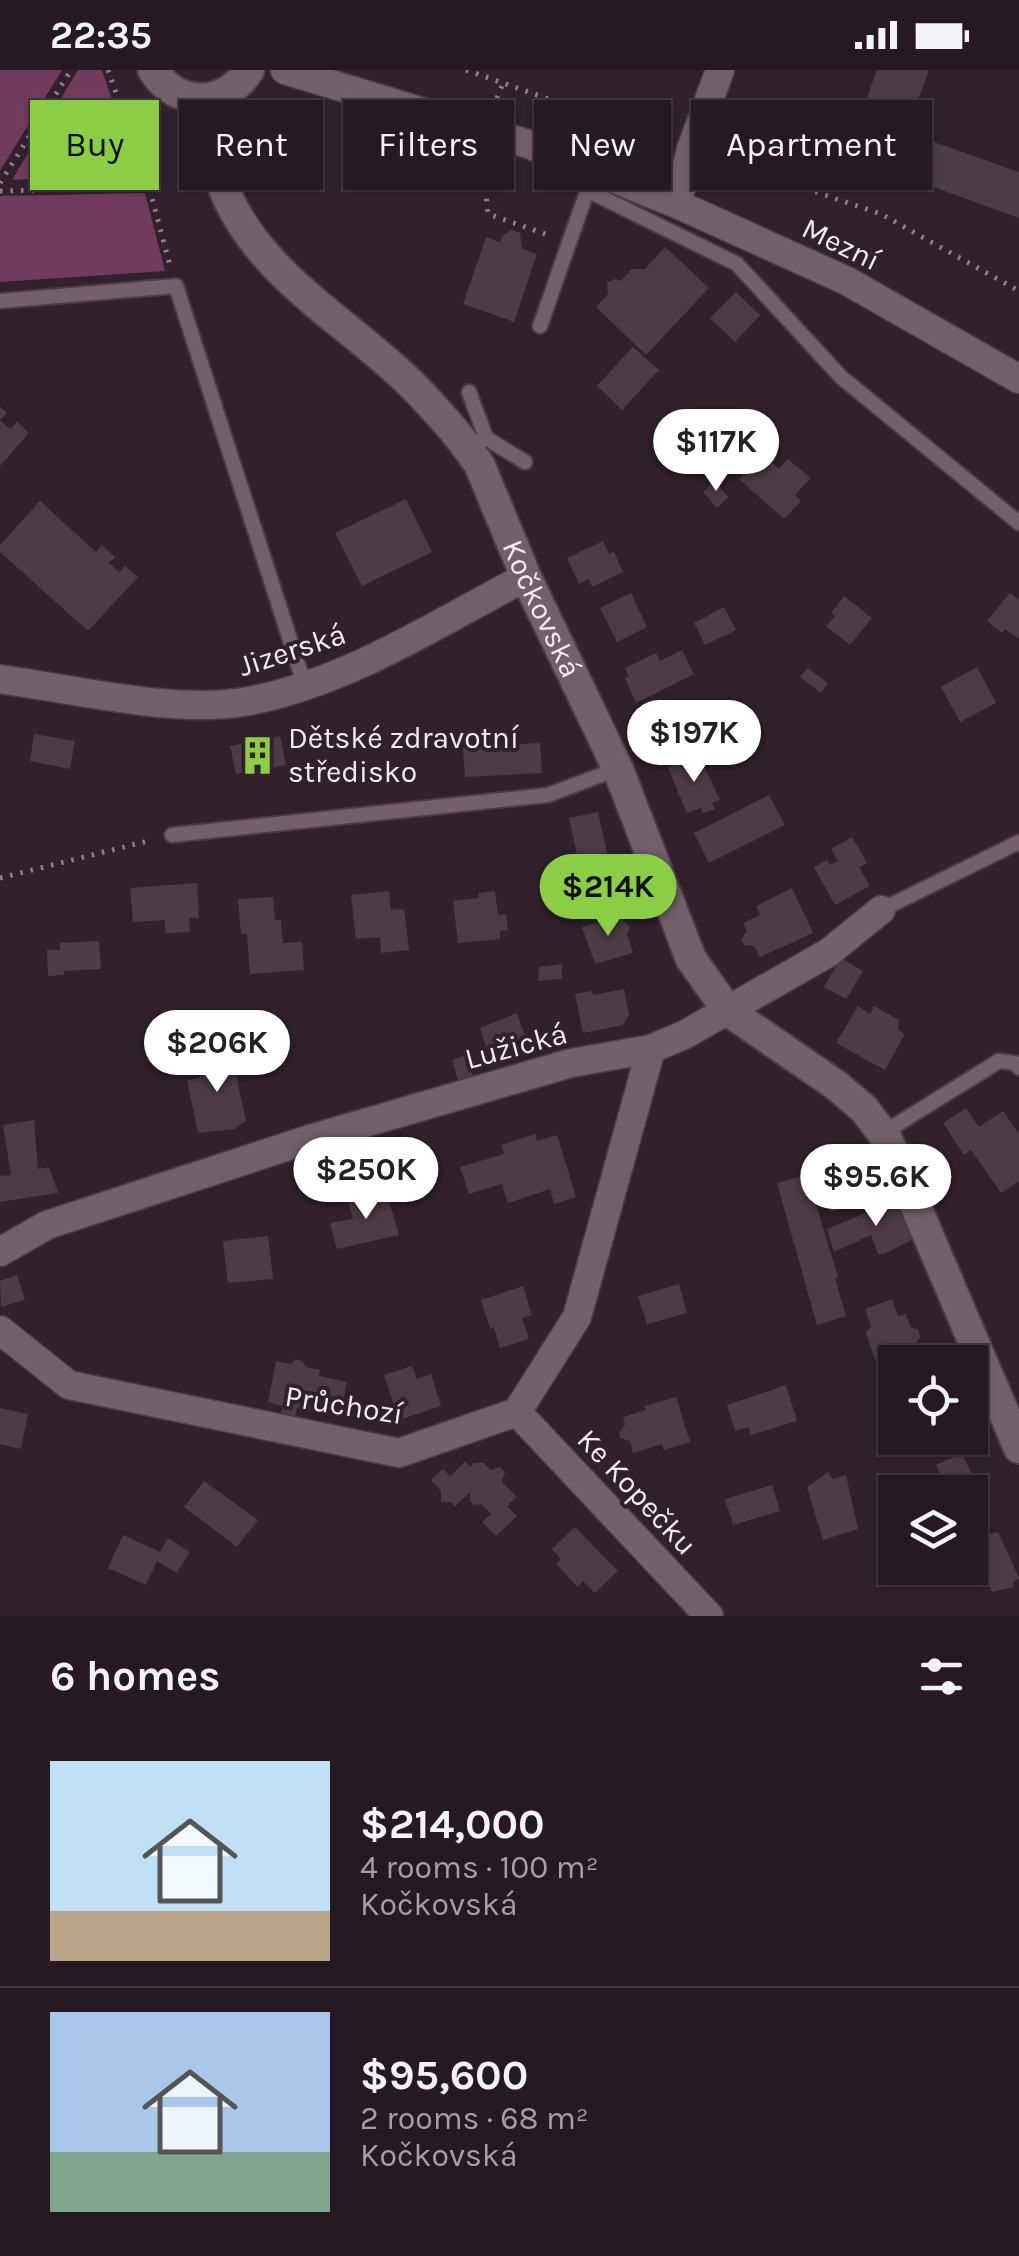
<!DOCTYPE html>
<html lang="en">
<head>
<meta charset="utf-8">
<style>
	:root { --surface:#261921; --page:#32262e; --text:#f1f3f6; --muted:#a4a0a5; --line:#42383f; --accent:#8bce46 }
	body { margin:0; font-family:Karla,sans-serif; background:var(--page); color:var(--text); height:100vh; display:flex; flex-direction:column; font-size:38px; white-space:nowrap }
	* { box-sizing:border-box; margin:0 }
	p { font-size:32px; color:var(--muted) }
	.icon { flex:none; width:55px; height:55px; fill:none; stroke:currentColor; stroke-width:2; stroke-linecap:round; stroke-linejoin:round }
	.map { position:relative; height:1546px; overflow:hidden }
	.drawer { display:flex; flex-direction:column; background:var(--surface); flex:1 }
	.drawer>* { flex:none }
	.top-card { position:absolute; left:30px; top:30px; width:960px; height:90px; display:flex; gap:20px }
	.fabs { position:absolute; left:878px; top:1275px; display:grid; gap:20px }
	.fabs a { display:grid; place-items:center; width:110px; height:110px; border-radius:0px; background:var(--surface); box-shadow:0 2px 8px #0004,0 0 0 2px var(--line); font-size:50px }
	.price { position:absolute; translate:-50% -85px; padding:0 22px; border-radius:35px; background:#fff; color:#222; font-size:32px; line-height:65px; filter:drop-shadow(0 2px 5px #0008) }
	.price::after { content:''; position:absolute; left:50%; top:60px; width:30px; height:22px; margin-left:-15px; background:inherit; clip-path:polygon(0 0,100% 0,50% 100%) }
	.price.current { background:var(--accent); color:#111 }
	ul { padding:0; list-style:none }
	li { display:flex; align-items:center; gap:30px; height:250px; padding:0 50px }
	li+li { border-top:2px solid var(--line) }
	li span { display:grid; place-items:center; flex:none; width:280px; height:200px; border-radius:0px; color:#555 }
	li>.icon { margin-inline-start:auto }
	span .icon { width:120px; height:120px; fill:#fffc; stroke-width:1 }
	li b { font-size:42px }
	h2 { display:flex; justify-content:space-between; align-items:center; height:120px; padding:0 50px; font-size:42px }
	.tag { padding:0 35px; border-radius:0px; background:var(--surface); box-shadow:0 2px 8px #0004,0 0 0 2px var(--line); font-size:35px; line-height:90px }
	.tag.current { background:var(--accent); color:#111 }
	.status { display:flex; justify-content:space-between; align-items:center; height:70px; padding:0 50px; background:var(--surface); direction:ltr }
	.status svg { height:28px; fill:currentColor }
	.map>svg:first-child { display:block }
	.green { fill:#713b5e }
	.building { fill:#4e3b47 }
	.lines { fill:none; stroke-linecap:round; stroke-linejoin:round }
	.lane-casing { stroke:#4a3c45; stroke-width:18 }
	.street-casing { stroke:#4a3c45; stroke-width:31 }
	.secondary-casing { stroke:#4a3c45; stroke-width:34 }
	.path { stroke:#90818a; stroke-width:5; stroke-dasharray:2.5 8; stroke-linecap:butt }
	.lane { stroke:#74606c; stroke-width:14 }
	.street { stroke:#74606c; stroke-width:28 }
	.secondary { stroke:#74606c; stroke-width:30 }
	.labels { text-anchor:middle; stroke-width:8; stroke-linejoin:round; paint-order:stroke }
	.street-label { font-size:30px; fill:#f7ebf2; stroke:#32212c }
	.poi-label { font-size:30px; fill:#f7ebf2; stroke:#32212c; text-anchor:start }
</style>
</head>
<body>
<div class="status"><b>22:35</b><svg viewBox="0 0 49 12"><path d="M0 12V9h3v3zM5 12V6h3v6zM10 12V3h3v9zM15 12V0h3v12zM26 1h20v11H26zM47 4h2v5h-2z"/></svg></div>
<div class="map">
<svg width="1019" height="1546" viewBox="0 0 1019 1546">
	<rect width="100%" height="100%" fill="#32212c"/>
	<path class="green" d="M0,0H62L0,101Z
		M78,0H102L137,103L12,110Z
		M145,123L165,201L0,212V126Z"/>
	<path class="building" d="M877,0H929L906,62L1019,102V148L874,95L887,57L860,47Z
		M512,160L520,163L522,179L537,184L514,252L463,234L486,167L500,172L503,165Z
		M665,177L709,218L646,285L596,237L608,224L607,212L615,209L621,211L632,199H645Z
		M736,222L760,245L735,272L710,248Z
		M633,277L659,300L622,340L597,316Z
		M0,337L7,343L0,350L10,359L17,352L29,363L0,396Z
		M762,384L779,399L788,389L810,408L795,425L801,431L784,449L739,409Z
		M715,411L728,427L717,438L703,422Z
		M406,429L432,482L362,516L335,463Z
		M40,431L96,482L102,475L115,487L109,493L119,502L125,496L138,507L88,561L0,482V475Z
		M603,471L609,484L614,482L623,502L592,517L589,509L579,514L567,488Z
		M631,523L647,557L617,572L600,538Z
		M1010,523L1019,530V569L1005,559L1002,563L987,551Z
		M844,526L872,548L850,575L826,556L835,546L831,543Z
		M724,537L736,560L705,575L694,553Z
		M682,580L694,604L636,633L625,608L629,607L625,598L656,583L660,591Z
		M977,597L996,633L960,652L941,617Z
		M808,598L828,613L821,623L800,607Z
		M34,664L75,671L70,699L30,691Z
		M280,666L286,695L236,704L230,676Z
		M540,673L542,703L465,707L463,677Z
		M699,685L720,730L712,733L715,739L703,743L701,738L687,743L668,698Z
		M769,725L785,755L709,793L694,763Z
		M598,742L614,814L585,821L569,748Z
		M852,767L867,793L859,797L870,816L835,835L814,797L827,790L830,795L838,791L831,779Z
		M197,813L199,848H189L190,862L165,863V850L133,852L130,818Z
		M792,818L813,863L760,887L754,876L744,875L741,869L747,861L743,853L760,845L756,836Z
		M389,821L391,840L404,839L409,880L381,883L380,867L356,869L351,825Z
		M495,821L498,845L506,844L508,860L500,861V869L458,873L453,831L479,828V823Z
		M273,827L275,850H281L283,873L302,872L304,900L250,904L247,864H241L238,829Z
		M621,845L630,858L627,864L633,883L595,894L582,857Z
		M99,871L101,899L64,901V905L48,906L47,880H60V873Z
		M841,888L863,901L846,929L824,917Z
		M562,894V909L538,911L539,897Z
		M624,919L629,945L623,955L583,963L575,924L592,921L593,925Z
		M858,936L870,944L874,936L899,950L898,960L905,964L885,1000L836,973Z
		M517,943L529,978L490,991L480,958Z
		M230,978L246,1051L234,1059L198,1063L187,1010L199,1008L207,994L205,983Z
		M467,985L473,1006L458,1011L452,990Z
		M966,1038L979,1057L1003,1041L1019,1064V1111L1001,1123L971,1080L964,1085L943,1053Z
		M34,1050L38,1099L49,1097L58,1123L0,1132V1106L11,1105L3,1055Z
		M535,1064L537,1071L557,1065L576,1127L554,1134L550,1119L508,1133L502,1114L469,1124L460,1097L504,1084L501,1075Z
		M845,1083L858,1135L830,1142L823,1117L817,1119L810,1092Z
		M807,1105L838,1207L835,1208L846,1246L817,1255L777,1113Z
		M386,1121L399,1165L337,1179L330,1153L353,1149L348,1132Z
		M900,1129L917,1167L884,1184H878L871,1165L834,1182L827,1159Z
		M268,1166L273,1209L228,1213L223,1171Z
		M17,1205L25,1230L1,1237L0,1211Z
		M679,1214L687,1243L647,1254L638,1226Z
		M523,1216L532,1245L522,1248L529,1269L500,1278L494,1257L490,1259L481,1230Z
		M892,1229L898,1246L906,1244L911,1258L918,1259L920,1267L916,1273L903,1277L908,1291L895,1292V1296L879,1301L866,1263L871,1256L865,1239Z
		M295,1289L303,1291L305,1297L320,1300L319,1306L347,1312L341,1340L313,1334L312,1341L297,1338L295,1347L281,1344L283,1336L268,1332L276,1291L291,1294Z
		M412,1296L417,1309L431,1304L441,1336L399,1350L384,1305Z
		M786,1315L797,1351L751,1365L749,1357L735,1361L727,1335Z
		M676,1327L690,1372L664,1380L662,1374L633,1383L630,1371L620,1368L619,1362L625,1355L623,1347L646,1340L644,1336Z
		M0,1338L28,1344L21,1379L0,1374Z
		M962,1383L982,1428L970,1434V1422H925L945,1414L936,1395Z
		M465,1392L470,1397L474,1393H484L491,1400L500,1397L505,1402L502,1412L517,1427L507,1436L517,1446L496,1466L482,1452L491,1444L481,1434L474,1435L470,1431V1422L455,1436L451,1432H441V1421L431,1410L443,1399L450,1406Z
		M828,1402L833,1409L846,1405L858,1459L823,1470L807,1417Z
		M204,1411L258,1450L237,1477L184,1437Z
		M772,1415L780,1441L733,1455L725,1429Z
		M575,1457L618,1501L595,1523L583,1511L578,1517L556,1494L561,1489L552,1479Z
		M998,1462L1019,1508L1013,1512V1517L992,1522L970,1476L976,1473L977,1467Z
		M123,1465L160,1482L168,1468L190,1482L177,1503L157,1491L146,1515L108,1498Z"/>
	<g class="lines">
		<defs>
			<path id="lane" d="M587,120L737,194L841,307L1019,453
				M0,231L176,216L305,616
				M540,256L589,116
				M469,322L486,368
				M470,380L486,368L525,392
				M172,765L548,725L617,699
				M881,840L1019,772
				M883,1063L999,991L1015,993L1019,998"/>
			<path id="street" d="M285,0L528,74L677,134L847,211L1019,309
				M677,134L691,79L720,0
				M0,609C74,619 177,645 249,631C348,612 438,553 526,507
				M0,1182L47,1155L310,1069L571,993L651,979L684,965L828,883L881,840
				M0,1260L69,1315L399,1383L517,1342L577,1247L651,979
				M517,1342L709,1546"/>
			<g id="secondary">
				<path d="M153,0C177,38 225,38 249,0"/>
				<path id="s1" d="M206,29C209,55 211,81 219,105C249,200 344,248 410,313C435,338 461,366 480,396L526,507L618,699L691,889L728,941L836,1015L864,1039L887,1069L1019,1378"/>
			</g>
		</defs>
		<use href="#lane" class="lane-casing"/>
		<use href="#street" class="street-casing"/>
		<use href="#secondary" class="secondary-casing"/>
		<path class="path" d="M108,0L149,117L171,199
			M466,0L668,71
			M493,38L503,13
			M482,87L488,144L551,166
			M716,88L881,144L1019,221
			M0,113L71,0
			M0,121L149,117
			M0,808L152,770"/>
		<use href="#lane" class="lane"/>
		<use href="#street" class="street"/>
		<use href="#secondary" class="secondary"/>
	</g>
	<defs>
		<symbol id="building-bare" viewBox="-9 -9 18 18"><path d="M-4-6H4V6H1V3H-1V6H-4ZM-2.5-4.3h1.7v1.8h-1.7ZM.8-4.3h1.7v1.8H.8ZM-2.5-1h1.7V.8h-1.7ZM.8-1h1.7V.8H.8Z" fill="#8bce46" stroke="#32212c" stroke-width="2.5" paint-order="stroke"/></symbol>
	</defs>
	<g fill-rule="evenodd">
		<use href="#building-bare" x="230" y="658" width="55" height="55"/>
	</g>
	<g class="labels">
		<g class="street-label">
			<text transform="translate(841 174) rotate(26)" y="10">Mezní</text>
			<text dy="10" stroke="none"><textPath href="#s1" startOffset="628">Kočkovská</textPath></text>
			<text transform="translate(292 580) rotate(-18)" y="10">Jizerská</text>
			<text transform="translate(516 976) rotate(-15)" y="10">Lužická</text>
			<text transform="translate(344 1335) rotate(9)" y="10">Průchozí</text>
			<text transform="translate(637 1422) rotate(47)" y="10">Ke Kopečku</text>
		</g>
		<g class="poi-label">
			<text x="288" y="678">Dětské zdravotní<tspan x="288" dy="34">středisko</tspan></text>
		</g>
	</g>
</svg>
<div class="fabs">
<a><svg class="icon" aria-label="locate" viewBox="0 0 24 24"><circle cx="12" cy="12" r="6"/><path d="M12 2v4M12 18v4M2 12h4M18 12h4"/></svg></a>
<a><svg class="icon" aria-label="layers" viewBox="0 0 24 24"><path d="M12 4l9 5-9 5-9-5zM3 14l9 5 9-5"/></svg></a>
</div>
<b class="price" style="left:716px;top:424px">$117K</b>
<b class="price" style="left:694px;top:715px">$197K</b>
<b class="price current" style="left:608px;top:869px">$214K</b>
<b class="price" style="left:217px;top:1025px">$206K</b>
<b class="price" style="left:366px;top:1152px">$250K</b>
<b class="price" style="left:876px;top:1159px">$95.6K</b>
<div class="top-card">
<a class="tag current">Buy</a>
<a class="tag">Rent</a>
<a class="tag">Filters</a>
<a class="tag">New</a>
<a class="tag">Apartment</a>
</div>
</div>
<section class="drawer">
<h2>6 homes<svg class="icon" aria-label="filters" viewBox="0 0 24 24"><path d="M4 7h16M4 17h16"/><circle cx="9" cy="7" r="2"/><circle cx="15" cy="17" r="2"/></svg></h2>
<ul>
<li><span style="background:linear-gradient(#bfe0f5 75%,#b9a48a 0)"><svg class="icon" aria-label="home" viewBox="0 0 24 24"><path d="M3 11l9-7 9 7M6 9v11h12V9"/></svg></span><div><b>$214,000</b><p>4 rooms · 100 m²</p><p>Kočkovská</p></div></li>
<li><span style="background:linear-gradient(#a9c7e8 70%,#7fa58c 0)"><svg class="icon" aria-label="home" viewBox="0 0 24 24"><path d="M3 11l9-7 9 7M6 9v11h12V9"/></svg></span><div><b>$95,600</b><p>2 rooms · 68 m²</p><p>Kočkovská</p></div></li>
</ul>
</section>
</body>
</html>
